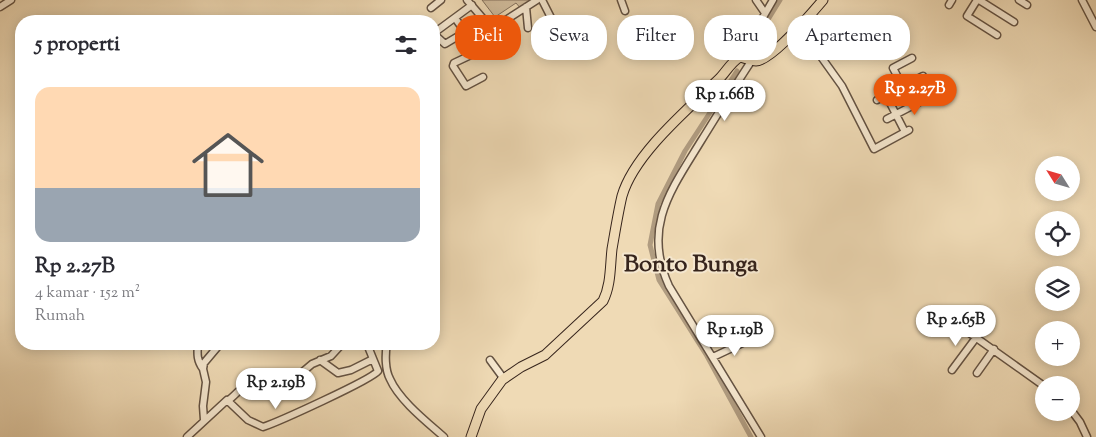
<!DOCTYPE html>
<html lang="id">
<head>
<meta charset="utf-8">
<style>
	:root { --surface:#fff; --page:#f2f2f3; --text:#2b2b33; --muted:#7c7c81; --accent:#ea580c }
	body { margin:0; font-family:"Sorts Mill Goudy",serif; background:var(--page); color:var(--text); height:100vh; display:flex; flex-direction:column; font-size:19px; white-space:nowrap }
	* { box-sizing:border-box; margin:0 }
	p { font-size:16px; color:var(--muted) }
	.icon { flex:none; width:28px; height:28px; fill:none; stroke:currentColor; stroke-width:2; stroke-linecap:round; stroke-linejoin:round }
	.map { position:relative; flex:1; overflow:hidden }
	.sheet { position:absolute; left:15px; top:15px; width:425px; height:335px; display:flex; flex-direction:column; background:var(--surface); border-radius:20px; box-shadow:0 2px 12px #0003 }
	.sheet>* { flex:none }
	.hud { position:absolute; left:455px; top:15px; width:475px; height:45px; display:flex; gap:10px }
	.needle { width:32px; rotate:307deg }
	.fabs { position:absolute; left:1035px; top:156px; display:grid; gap:10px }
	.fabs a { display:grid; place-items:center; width:45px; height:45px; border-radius:50%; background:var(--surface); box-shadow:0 2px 12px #0003; font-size:25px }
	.price { position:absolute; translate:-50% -42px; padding:0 11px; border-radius:18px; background:#fff; color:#222; font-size:16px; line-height:32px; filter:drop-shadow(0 1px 2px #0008) }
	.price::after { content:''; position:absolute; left:50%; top:30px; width:15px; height:11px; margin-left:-8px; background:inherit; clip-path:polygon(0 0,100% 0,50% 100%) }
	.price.active { background:var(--accent); color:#fff }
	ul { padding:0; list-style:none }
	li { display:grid; align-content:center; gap:10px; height:265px; padding:0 20px }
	li span { display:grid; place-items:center; height:155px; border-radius:15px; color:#555 }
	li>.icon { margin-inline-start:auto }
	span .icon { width:90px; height:90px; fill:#fffc; stroke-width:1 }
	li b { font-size:21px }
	h2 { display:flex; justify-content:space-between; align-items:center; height:60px; padding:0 20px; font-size:21px }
	.pill { padding:0 18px; border-radius:20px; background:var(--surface); box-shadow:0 2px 12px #0003; font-size:18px; line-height:45px }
	.pill.active { background:var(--accent); color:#fff }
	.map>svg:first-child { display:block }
	.green { fill:#d0bb9b; stroke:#83705c }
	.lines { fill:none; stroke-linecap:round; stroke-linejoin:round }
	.canal { stroke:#b09c81; stroke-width:5 }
	.minor-casing { stroke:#645242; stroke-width:9 }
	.major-casing { stroke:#36241c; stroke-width:11 }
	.minor { stroke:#f5e7cf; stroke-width:6 }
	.major { stroke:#efdab5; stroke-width:9 }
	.labels { text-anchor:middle; stroke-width:4; stroke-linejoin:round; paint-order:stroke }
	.quarter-label { font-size:24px; font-weight:bold; fill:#36241c; stroke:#f5e7cf }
</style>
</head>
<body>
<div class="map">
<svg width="1096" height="437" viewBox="0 0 1096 437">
	<rect width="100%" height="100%" fill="#efdab5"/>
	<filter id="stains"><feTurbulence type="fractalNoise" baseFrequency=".004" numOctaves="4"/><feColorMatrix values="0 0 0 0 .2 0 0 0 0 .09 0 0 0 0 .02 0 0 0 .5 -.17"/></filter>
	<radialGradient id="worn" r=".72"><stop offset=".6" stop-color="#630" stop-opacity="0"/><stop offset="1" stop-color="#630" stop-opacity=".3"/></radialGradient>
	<path class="green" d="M482,0H532L522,10L516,3L495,17Z"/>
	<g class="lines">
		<path class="canal" d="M753,44L780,0
			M737,71L685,151L658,204L650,245L659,280L707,356L751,437"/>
		<defs>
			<path id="minor" d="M467,0L492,29L537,0
				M542,0L570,55
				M621,0L625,11
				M756,0L765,13
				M977,0L967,16L997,35
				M979,0L1014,22
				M1019,0L1027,5
				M1082,0L1096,27
				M949,5L952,0
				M0,7L11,0
				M526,7L528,28
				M431,8L441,0
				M455,18L478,50L473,54L454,63L453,66L466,86L483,77
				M799,26L842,86L874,149L909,130
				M434,33L472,5
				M434,34L445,44L465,32
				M740,57L773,0
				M752,60C734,87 718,114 701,141C671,190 642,227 669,286L761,437
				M903,87L893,68L912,58
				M877,100L886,95
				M887,119L933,95
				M905,132L886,95L923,76
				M954,322L1044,386
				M198,344C197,354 197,361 203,369
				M387,344C385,354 385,370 390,379C399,400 427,422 444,437
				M713,357L749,340
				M320,360L338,373L351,370L373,359
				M490,360L504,379
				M952,370L987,323
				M977,373L994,349
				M229,400C240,391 253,373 269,375C277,376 285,379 293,380L312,364L331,356L342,344
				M1071,410L1080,422L1087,437
				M204,420L203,406L206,382L203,369L204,363L220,344
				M187,437L227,400L248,420L263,427C278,422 371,380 378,371L367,344"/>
			<path id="major" d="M471,437L481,409L502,380L521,367L545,355L603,301C611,285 610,267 612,249C615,232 618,213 622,196C634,154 688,109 719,79C726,72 731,62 740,57C745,58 751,61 756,61C771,61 812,13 823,0"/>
		</defs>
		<use href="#minor" class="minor-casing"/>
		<use href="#major" class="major-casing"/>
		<use href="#minor" class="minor"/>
		<use href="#major" class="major"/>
	</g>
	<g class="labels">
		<g class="quarter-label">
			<text x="691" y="271">Bonto Bunga</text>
		</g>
	</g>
	<rect width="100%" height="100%" filter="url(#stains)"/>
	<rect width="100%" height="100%" fill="url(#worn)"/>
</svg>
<div class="fabs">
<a><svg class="needle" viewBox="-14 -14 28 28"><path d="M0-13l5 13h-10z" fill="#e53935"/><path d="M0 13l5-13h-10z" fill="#7c7c81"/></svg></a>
<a><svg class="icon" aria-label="locate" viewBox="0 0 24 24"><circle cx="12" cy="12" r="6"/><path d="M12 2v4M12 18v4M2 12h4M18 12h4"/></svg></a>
<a><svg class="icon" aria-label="layers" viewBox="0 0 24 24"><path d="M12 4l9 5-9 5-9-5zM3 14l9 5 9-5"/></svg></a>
<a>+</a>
<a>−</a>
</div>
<b class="price active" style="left:915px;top:116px">Rp 2.27B</b>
<b class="price" style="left:725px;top:122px">Rp 1.66B</b>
<b class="price" style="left:956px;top:347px">Rp 2.65B</b>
<b class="price" style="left:735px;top:357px">Rp 1.19B</b>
<b class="price" style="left:276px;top:410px">Rp 2.19B</b>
<div class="hud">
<a class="pill active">Beli</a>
<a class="pill">Sewa</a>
<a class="pill">Filter</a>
<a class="pill">Baru</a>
<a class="pill">Apartemen</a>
</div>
<section class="sheet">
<h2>5 properti<svg class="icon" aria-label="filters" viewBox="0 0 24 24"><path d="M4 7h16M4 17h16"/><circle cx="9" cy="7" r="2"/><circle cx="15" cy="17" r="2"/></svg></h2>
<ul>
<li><span style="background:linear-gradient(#ffd9b3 65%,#9aa5b1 0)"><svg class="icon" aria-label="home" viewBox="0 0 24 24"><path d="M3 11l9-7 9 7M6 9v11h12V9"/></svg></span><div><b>Rp 2.27B</b><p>4 kamar · 152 m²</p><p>Rumah</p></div></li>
</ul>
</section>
</div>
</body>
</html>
